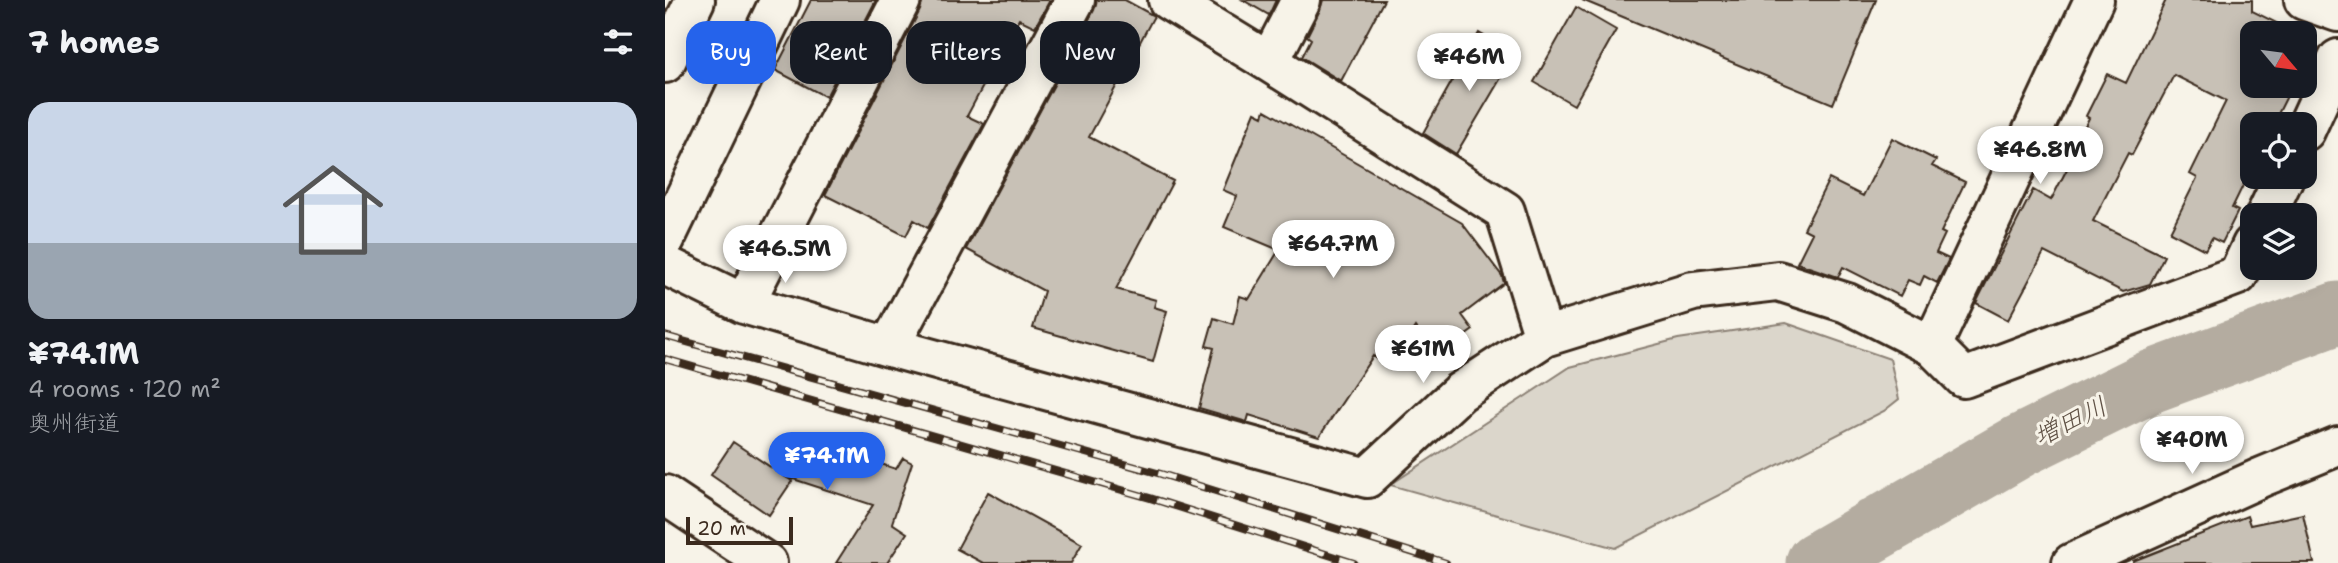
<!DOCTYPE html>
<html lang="en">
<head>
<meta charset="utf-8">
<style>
	:root { --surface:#171b24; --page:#242831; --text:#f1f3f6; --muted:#9ea1a6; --accent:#2563eb }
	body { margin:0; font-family:"Shantell Sans","Klee One",sans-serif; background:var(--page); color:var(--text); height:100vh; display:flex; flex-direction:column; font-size:26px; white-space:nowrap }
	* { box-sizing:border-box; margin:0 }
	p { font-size:23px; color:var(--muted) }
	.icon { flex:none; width:38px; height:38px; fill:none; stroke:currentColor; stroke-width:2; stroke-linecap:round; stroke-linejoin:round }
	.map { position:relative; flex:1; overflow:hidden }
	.drawer { display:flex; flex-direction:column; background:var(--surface); width:665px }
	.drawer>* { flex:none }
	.guide { position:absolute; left:21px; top:21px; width:665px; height:63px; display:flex; gap:14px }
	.needle { width:46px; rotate:119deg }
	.tools { position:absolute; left:1575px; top:21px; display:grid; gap:14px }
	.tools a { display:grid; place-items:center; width:77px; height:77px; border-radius:14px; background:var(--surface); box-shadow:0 4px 18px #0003; font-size:35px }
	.scale { position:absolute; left:21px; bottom:18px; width:107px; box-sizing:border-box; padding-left:7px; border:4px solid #3b2a1e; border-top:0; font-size:19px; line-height:24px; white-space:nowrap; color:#3b2a1e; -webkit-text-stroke:5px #f7f3e8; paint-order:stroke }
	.price { position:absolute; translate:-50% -60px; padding:0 16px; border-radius:24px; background:#fff; color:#222; font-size:23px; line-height:46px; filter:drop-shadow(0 2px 4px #0008) }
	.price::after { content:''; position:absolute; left:50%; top:42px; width:21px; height:16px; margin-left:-10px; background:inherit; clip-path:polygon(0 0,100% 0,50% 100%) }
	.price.selected { background:var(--accent); color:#fff }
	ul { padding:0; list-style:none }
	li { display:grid; align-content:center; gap:14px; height:371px; padding:0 28px }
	li span { display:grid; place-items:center; height:217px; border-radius:21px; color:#555 }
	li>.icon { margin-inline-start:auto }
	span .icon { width:126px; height:126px; fill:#fffc; stroke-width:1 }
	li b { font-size:30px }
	h2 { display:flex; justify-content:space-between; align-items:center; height:84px; padding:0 28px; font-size:30px }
	.tag { padding:0 24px; border-radius:21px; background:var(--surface); box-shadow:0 4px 18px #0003; font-size:24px; line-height:63px }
	.tag.selected { background:var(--accent); color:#fff }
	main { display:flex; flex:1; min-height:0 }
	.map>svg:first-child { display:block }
	.green { fill:#dbd6cb; stroke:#8b8074; stroke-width:2 }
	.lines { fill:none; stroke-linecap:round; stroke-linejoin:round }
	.river { stroke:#b4aca0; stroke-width:63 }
	.building { fill:#c8c1b6; stroke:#3b2a1e; stroke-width:2 }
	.minor-casing { stroke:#3b2a1e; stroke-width:44 }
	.secondary-casing { stroke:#3b2a1e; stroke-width:44 }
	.minor { stroke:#f7f3e8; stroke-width:38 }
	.secondary { stroke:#f7f3e8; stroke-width:38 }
	.rail-casing { stroke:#3b2a1e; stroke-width:8 }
	.rail { stroke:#f7f3e8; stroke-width:5; stroke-dasharray:16; stroke-linecap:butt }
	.labels { text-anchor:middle; stroke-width:6; stroke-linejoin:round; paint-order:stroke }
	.water-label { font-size:26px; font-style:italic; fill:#5f5145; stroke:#f7f3e8 }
</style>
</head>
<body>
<main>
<section class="drawer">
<h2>7 homes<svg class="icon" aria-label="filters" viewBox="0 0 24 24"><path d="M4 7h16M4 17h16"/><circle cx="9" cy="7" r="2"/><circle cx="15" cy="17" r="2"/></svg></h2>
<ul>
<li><span style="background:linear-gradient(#c9d6e8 65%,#9aa5b1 0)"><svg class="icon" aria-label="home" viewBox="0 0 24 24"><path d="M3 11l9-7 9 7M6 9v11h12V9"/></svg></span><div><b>¥74.1M</b><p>4 rooms · 120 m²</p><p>奥州街道</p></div></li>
</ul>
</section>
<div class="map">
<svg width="1673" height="563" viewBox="0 0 1673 563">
	<rect width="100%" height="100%" fill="#f7f3e8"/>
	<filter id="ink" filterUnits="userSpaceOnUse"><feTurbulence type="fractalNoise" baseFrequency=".0143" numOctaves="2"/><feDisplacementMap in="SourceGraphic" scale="14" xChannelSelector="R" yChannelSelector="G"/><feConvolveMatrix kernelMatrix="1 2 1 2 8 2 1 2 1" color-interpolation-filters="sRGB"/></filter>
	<g filter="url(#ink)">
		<path class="green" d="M1121,323L1225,359L1234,399L1219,411L950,548L725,485L905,367L1013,339Z"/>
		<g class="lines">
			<path class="river" d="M1152,563L1355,446L1485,382L1673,313"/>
		</g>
		<path class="building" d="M146,0H211L161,97L110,70Z
			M258,0H385L370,27L354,19L302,116L319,124L263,228L249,220L241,236L160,195L255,10Z
			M432,0H460L489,16L424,137L508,181L451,289L491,300L489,307L502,311L488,362L368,328L379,291L301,249L429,10Z
			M578,0H611L604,15Z
			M658,0H719L676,81L637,57L646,39L642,36L655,10Z
			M917,0H1211L1168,104Z
			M1501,0H1587V11L1632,33H1587V86H1627L1608,124H1587V167L1567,208L1573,211L1557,243L1547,238L1540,250L1505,232L1532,178L1525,174L1561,101L1509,75L1467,155L1463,153L1428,221L1499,256L1485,284L1458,292L1379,252L1343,320L1311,303L1368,190L1386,200L1421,132L1418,130L1424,118L1421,116L1442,74L1461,83Z
			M911,7L951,30L909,105L869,82Z
			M814,33L850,54L791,154L758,133Z
			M600,110L797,223L837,276L839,283L797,315L808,330L771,357L750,327L724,367L708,356L654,437L584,415L582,422L534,408L549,348L541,346L549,318L568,324L575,296L584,299L614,250L559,227L572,196L558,190L590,112L598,116Z
			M1227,138L1271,160L1267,166L1300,182L1276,232L1280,234L1271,253L1284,259L1272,283L1259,276L1255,285L1243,280L1235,296L1178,267L1173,277L1132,263L1147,233L1139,229L1164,179L1198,196Z
			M68,442L107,468L123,445L164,472L171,449L231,469L238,458L247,463L227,523L242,533L222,563H171L208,505L119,476L127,481L104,515L46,475Z
			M323,492L417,544L406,563H318L292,549Z
			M1638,514L1649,563H1468V561L1582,516L1585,525Z"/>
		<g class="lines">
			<defs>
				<path id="minor" d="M410,0L224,347L702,478L795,392L879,337L1028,291L1113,281L1182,303L1267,346L1299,378L1573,275L1587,245
					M503,0L604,62L840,211L879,337
					M1639,0L1673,12
					M604,62L636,0
					M1640,131L1673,59
					M1601,215L1619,177
					M0,239L115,0
					M0,265L79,304L224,347
					M79,304L236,0
					M1267,346L1429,0
					M1407,563L1597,477L1673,446"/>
				<path id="secondary" d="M0,63L30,0
					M0,495L102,563"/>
			</defs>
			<use href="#minor" class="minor-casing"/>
			<use href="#secondary" class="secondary-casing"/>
			<use href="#minor" class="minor"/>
			<use href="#secondary" class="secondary"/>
			<defs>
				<path id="rail" d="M0,336L496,474L781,563
					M0,359L485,498L689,563"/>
			</defs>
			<use href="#rail" class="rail-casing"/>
			<use href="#rail" class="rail"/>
		</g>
	</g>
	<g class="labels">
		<g class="water-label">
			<text transform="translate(1405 421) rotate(-26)" y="9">増田川</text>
		</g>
	</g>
</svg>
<div class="tools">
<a><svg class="needle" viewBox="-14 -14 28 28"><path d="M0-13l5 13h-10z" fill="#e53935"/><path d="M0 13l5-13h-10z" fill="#9ea1a6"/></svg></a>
<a><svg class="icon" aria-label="locate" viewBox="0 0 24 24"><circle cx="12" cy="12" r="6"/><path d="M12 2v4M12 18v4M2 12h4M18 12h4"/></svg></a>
<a><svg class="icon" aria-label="layers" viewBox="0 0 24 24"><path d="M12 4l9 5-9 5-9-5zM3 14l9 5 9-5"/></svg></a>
</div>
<div class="scale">20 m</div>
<b class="price" style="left:804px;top:93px">¥46M</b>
<b class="price" style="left:1375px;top:186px">¥46.8M</b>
<b class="price" style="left:668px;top:280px">¥64.7M</b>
<b class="price" style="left:120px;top:285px">¥46.5M</b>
<b class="price" style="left:758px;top:385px">¥61M</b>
<b class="price" style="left:1527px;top:476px">¥40M</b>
<b class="price selected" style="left:162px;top:492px">¥74.1M</b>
<div class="guide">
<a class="tag selected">Buy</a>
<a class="tag">Rent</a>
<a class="tag">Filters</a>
<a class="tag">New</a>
</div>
</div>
</main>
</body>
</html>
